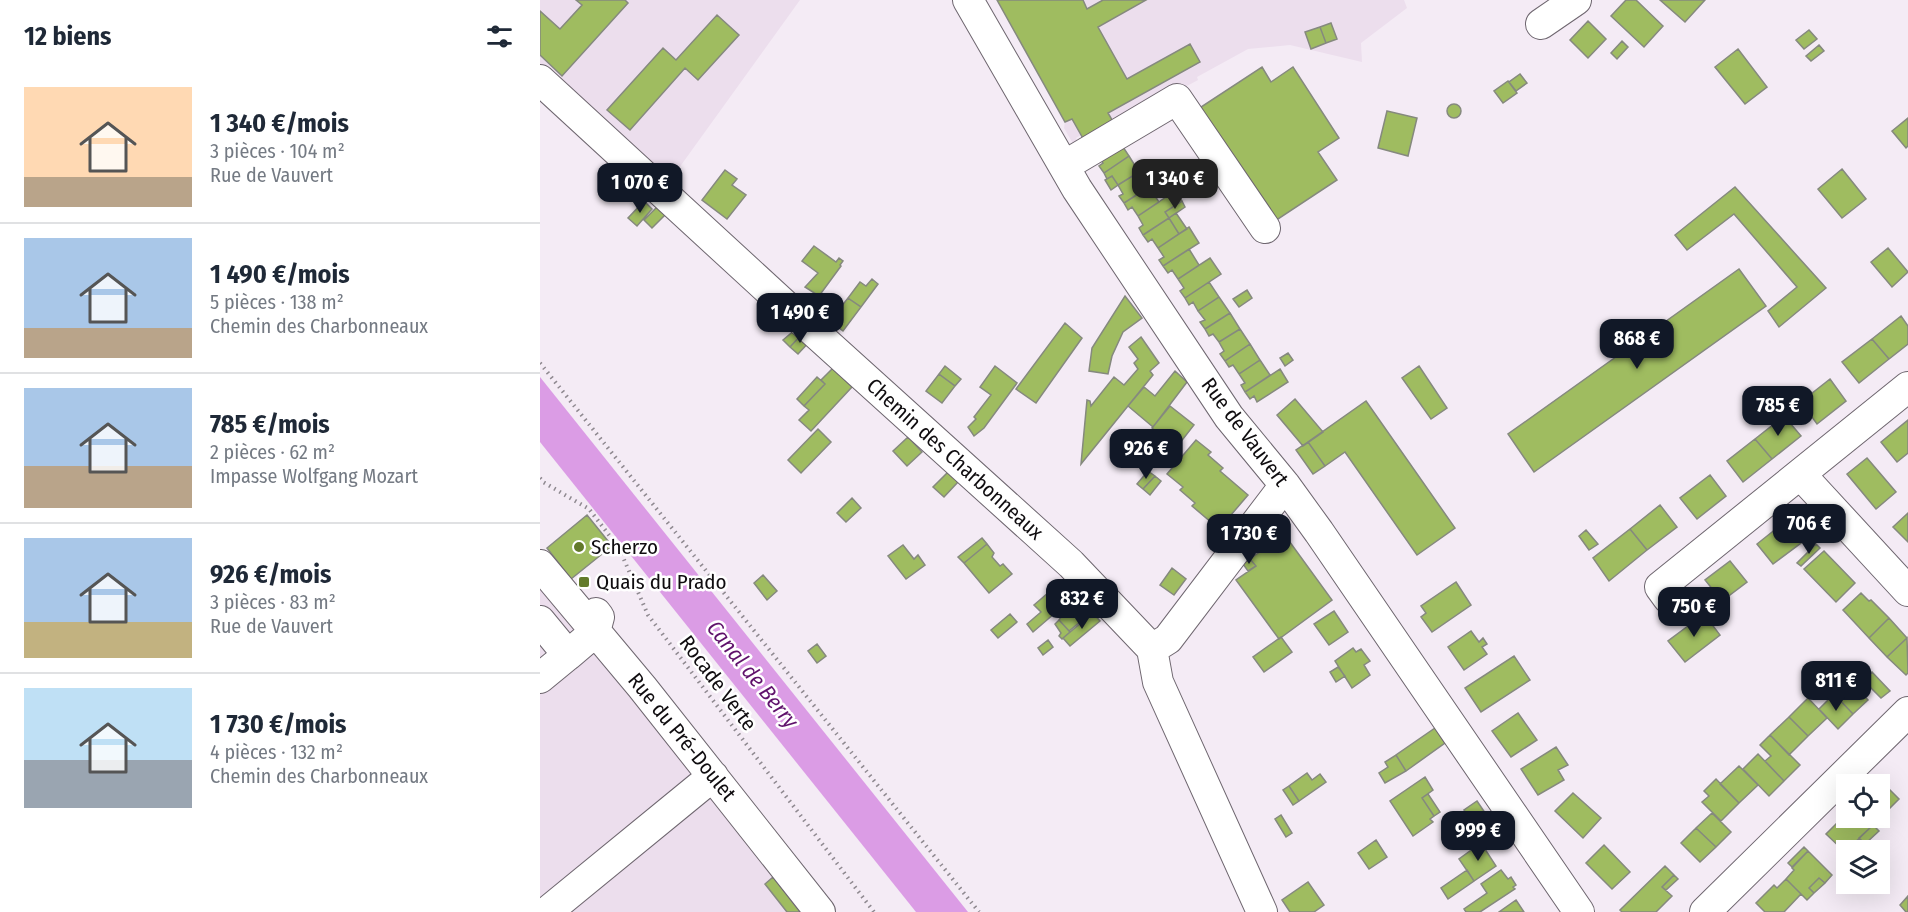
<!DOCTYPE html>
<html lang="fr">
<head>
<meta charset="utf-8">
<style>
	:root { --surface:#fff; --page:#f6f6f7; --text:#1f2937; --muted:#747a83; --line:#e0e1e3; --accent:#111827 }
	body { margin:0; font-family:"Fira Sans Condensed",sans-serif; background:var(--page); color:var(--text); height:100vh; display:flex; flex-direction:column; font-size:22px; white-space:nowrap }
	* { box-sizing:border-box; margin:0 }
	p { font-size:20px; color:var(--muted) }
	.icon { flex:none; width:33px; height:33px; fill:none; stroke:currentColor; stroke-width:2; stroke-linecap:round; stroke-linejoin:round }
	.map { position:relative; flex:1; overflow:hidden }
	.panel { display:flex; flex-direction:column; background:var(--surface); width:540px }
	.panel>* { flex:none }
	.fabs { position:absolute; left:1296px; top:774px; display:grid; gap:12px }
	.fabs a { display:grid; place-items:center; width:54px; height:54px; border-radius:0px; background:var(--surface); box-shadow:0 6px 24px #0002; font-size:30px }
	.price { position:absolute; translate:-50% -51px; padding:0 14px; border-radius:12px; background:var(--accent); color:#fff; font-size:20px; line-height:39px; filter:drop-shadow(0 2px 3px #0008) }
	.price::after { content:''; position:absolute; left:50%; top:36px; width:18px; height:14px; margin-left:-9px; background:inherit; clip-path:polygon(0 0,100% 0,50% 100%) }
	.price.current { background:#222; color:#fff }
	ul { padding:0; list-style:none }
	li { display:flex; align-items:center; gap:18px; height:150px; padding:0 24px }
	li+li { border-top:2px solid var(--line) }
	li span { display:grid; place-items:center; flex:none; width:168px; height:120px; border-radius:0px; color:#555 }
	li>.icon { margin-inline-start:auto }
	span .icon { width:72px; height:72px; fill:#fffc; stroke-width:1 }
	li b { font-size:26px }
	h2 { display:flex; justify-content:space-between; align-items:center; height:72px; padding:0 24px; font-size:26px }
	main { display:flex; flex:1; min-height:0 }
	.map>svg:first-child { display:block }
	.built { fill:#ecdeed }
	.water { fill:#db9ce5 }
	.building { fill:#9fbc60; stroke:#85897e; stroke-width:1.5 }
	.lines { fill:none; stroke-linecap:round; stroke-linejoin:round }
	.minor-casing { stroke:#6e666f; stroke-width:32 }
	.path { stroke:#8f8990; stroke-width:4; stroke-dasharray:1.5 4.5; stroke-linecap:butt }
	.minor { stroke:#fff; stroke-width:30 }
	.poi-dot { fill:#637a2b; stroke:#fff; stroke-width:2 }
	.labels { text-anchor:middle; stroke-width:5; stroke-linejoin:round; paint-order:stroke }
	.street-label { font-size:21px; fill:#0f0c0f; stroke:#fff }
	.poi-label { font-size:21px; fill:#0f0c0f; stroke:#fff; text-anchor:start }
	.water-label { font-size:22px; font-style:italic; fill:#5f116b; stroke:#fff }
</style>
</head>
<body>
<main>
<section class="panel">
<h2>12 biens<svg class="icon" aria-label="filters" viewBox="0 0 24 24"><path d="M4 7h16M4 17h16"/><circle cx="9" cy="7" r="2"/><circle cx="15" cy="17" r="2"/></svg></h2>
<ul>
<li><span style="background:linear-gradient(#ffd9b3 75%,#b9a48a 0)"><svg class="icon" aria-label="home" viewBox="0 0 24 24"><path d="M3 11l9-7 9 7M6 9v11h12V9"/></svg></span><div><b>1 340 €/mois</b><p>3 pièces · 104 m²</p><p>Rue de Vauvert</p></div></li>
<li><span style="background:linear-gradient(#a9c7e8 75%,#b9a48a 0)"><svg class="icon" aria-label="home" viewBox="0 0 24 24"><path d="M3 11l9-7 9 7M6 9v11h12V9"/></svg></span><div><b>1 490 €/mois</b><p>5 pièces · 138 m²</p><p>Chemin des Charbonneaux</p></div></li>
<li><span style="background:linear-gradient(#a9c7e8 65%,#b9a48a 0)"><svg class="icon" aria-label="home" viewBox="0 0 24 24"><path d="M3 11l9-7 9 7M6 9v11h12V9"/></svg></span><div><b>785 €/mois</b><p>2 pièces · 62 m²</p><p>Impasse Wolfgang Mozart</p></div></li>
<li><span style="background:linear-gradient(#a9c7e8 70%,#c2b280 0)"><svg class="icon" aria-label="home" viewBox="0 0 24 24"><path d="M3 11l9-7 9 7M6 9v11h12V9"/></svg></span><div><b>926 €/mois</b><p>3 pièces · 83 m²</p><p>Rue de Vauvert</p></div></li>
<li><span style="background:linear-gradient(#bfe0f5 60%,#9aa5b1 0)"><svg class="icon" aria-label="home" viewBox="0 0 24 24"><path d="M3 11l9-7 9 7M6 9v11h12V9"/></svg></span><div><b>1 730 €/mois</b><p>4 pièces · 132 m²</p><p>Chemin des Charbonneaux</p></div></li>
</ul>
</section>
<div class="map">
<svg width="1368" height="912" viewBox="0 0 1368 912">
	<rect width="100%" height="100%" fill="#f4ebf5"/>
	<path class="built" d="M0,0H260L126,186L0,72Z
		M457,0H864L867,8L821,43L822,62L750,45L708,49L657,77L658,80L575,125L541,135L536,138L540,145L535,147L524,128L525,121Z
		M0,565L284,912H0Z"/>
	<path class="water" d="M0,377L428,912H376L0,442Z"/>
	<path class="building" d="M36,0H85L88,3L22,76L0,55V11L20,29L42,5Z
		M457,0H543L547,9L563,0H606L558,27L587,79L650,44L660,62L568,113L575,125L545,142L532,119L525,122Z
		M1086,0H1096L1123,26L1104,47L1071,16Z
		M1120,0H1165L1145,22Z
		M177,15L199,35L158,80L145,68L90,130L67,110L123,48L136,60Z
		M1048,21L1066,39L1048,58L1030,40Z
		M791,23L797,39L786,43L780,27Z
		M780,27L786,43L771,49L765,32Z
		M1269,30L1277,39L1264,49L1256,40Z
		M1082,41L1088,47L1077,59L1071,53Z
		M1279,45L1284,51L1271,61L1266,56Z
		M1198,49L1227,87L1205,104L1175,67Z
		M722,67L731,82L753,67L799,138L778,152L797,180L732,223L658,109Z
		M980,74L987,83L976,91L969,82Z
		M968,81L977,93L963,103L954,91Z
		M907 111a7 7 0 1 1 14 0a7 7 0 1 1-14 0Z
		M847,111L877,118L868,156L838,148Z
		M1368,118V146L1366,148L1352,131Z
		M581,144L589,156L564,173L559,166L563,163L559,157Z
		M589,156L599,172L578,185L572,176L567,179L564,173Z
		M1302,169L1326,199L1302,218L1278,189Z
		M185,170L197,179L192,185L206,195L187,219L162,200Z
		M599,172L609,187L584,203L579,196L583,194L578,185Z
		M665,172L669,178L656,187L652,181Z
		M572,176L578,185L571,190L565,180Z
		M609,187L619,202L598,216L592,207L588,210L584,203Z
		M1195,187L1286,288L1239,327L1228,311L1257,287L1194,214L1147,250L1135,235Z
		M635,191L642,201L625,212L629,218L603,235L599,228L603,225L598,216Z
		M104,201L112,209L97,226L88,218Z
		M642,201L645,207L629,218L625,212Z
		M117,207L125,215L112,228L104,220Z
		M636,213L647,229L639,234L629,218Z
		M629,218L639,234L618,248L612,239L608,242L603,235Z
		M649,227L659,243L623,266L619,260L624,257L618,248Z
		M274,246L296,262L299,258L303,261L300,265L301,266L279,296L265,287L278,273L262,261Z
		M1348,248L1368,272L1352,287L1331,262Z
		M649,249L659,265L638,279L632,270L628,273L623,266Z
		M670,258L681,274L645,298L640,291L644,288L638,279Z
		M1199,269L1226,306L994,472L968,434Z
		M332,279L338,284L321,307L308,298L320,282L326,286Z
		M669,282L679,297L658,311L653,302L649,305L645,298Z
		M707,290L712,298L699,307L693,299Z
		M585,296L602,318L583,332L572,356L568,374L549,371L552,348Z
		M679,297L690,313L665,329L660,322L665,320L658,311Z
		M308,298L321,307L303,331L290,321Z
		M690,313L700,329L679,342L673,334L669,336L665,329Z
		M1361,316L1368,326V344L1349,359L1332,339Z
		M525,323L542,338L496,403L476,389Z
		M256,329L262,334L250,347L243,340Z
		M700,329L710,344L685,361L680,354L684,351L679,342Z
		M262,334L270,341L258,354L250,347Z
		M601,337L619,363L610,371L613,375L541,464L547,400L550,401L551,406L574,377L584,385L598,369L594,363L598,359L589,347Z
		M1332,339L1349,359L1319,383L1302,362Z
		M710,344L720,360L699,374L693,365L689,367L685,361Z
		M748,353L753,360L745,366L740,358Z
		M720,360L730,375L705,392L701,385L705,383L699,374Z
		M405,366L421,379L415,386L399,374Z
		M455,366L477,383L444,428L434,436L428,427L436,419L434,417L451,395L440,387Z
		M879,366L907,408L891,419L862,378Z
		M293,368L312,387L271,431L259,420L269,410L264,406L285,384L281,380Z
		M740,369L748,382L717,402L714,396L710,399L705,392Z
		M635,371L647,382L613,427L588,406L604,387L615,396Z
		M399,374L415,386L402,403L386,391Z
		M277,377L285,384L264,406L257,399Z
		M1290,379L1306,401L1277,424L1261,402Z
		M755,399L783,432L763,446L737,415Z
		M826,401L915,528L877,555L805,452L785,466L768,442Z
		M630,406L654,425L636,448L612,428Z
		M1244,416L1261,436L1232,459L1215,439Z
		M1368,420V453L1357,462L1341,442Z
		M278,429L291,442L261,473L248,460Z
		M368,437L382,452L367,466L353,451Z
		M1215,439L1232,459L1203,482L1187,461Z
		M656,440L671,452L668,455L683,468L680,471L708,495L679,529L652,506L655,503L640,490L643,487L627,474Z
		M768,442L785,466L773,474L756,450Z
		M1327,458L1356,492L1336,509L1307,474Z
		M608,471L615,476L603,489L597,484Z
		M408,472L418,482L404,497L393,487Z
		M1170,475L1186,496L1157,519L1140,498Z
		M615,476L621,481L610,495L603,489Z
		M312,498L321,508L306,522L297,513Z
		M1120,505L1137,527L1107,550L1090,529Z
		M1368,513V542L1353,527Z
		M47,515L72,546L31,579L7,548Z
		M1252,516L1269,537L1233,564L1217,544Z
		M1090,529L1107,550L1069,581L1053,558Z
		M1046,530L1058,544L1049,550L1039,536Z
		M744,534L792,600L739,639L696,580L716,566L710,559Z
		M442,538L447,544L424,563L418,557Z
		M447,544L454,553L452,557L460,566L463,564L472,574L449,593L424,563Z
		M1276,544L1280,548L1261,566L1257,563Z
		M363,545L374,559L378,555L385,565L366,579L348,556Z
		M1284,551L1315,583L1296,602L1264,569Z
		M710,559L716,566L708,571L703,564Z
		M1190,561L1207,582L1182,601L1165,580Z
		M632,568L646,579L634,595L620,585Z
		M223,575L237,591L227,600L214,583Z
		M523,580L536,595L493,632L487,624L501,612L494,605Z
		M916,582L931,605L892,632L881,617L886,613L881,606Z
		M1321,593L1329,601L1331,600L1349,618L1329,638L1303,610Z
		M542,600L552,612L529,631L519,620L521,617Z
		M794,611L808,632L789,645L774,624Z
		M553,613L560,621L530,646L523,638Z
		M470,614L477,622L458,638L451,630Z
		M1164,614L1180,635L1145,662L1128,641Z
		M1349,618L1367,638L1347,657L1329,638Z
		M519,620L530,632L522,639L519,636L521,633L515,624Z
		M931,631L939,642L943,638L947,644L942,647L947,654L924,670L908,647Z
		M741,637L752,652L724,672L713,657Z
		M1367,638L1368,673L1366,675L1347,657Z
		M508,640L513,647L503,655L498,648Z
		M277,644L286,656L277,663L268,651Z
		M813,648L816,652L821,649L830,661L824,665L830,675L812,688L795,661Z
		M974,656L990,680L941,712L925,688Z
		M798,667L805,676L796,682L790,672Z
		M1332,672L1350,691L1341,698L1323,680Z
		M1309,680L1328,700L1313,714L1294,694Z
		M1294,694L1313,714L1298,729L1279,709Z
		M1268,698L1287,718L1268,736L1249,717Z
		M978,713L997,740L971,757L952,731Z
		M1249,717L1268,736L1249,755L1230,735Z
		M895,728L905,743L866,771L856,755Z
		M1230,735L1260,765L1244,781L1225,761L1231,756L1220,745Z
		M1016,747L1028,765L1018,770L1024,780L998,795L981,769Z
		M1218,754L1244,781L1229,796L1203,769Z
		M856,755L866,771L845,783L839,773L848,767L845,762Z
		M1199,766L1218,785L1199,803L1180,784Z
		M767,773L772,780L780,774L786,782L759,801L749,786Z
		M885,777L893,790L882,798L894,816L890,819L893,822L873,836L850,801Z
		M1176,779L1199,803L1181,821L1162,802L1169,796L1164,791Z
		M1340,780L1359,799L1333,825L1326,818H1340V784H1336Z
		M749,786L759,801L753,805L743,790Z
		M1033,793L1061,818L1043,838L1015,811Z
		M888,794L900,812L894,816L882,798Z
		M937,801L954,826L936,837L937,839L927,845L919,833L933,824L924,810Z
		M1172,813L1191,832L1176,847L1156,828Z
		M741,815L752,833L746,837L735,819Z
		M1304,816L1307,819L1326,818L1333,825L1305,852L1286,834Z
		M1333,825L1339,831L1325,844L1319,838Z
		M1156,828L1176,847L1160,862L1141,843Z
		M918,831L926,843L918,849L909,837Z
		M836,840L847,857L829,869L818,853Z
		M941,843L956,866L934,881L919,859Z
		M1064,845L1090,872L1072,889L1046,863Z
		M1264,847L1268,851L1252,867L1248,863Z
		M1268,851L1292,875L1285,883L1279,878L1269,888L1274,893L1267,900L1246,879L1254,870L1252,868Z
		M1125,866L1134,875L1122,887L1132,896L1116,912H1082L1080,910Z
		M927,870L934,881L908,899L901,888Z
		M961,870L968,879L971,877L976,885L973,887L975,889L940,912H926L924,909L947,893L941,884Z
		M1134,875L1138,879L1126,890L1122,887Z
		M233,877L260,912H247L225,884Z
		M1279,878L1285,883L1274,893L1269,888Z
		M1246,879L1261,894L1244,912H1225L1216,903L1234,885L1237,888Z
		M768,882L784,905L774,912H750L742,900Z
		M1321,884H1337L1338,885L1330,893Z
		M1368,896V912H1366L1360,905Z
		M976,900L984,912H959Z"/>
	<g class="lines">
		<defs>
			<path id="minor" d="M428,0L537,189L689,417L745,485L779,532L1039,912
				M1001,24L1036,0
				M0,80L272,330L531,564L612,649L628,639L745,485
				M524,166L637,99L725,228
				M1261,475L1368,591
				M0,565L102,687L280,912
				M1128,598L1120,587L1368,387
				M0,621L28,655L0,678
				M612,649L618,682L722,912
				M28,655L55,632L59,617L56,613
				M7,912L173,776
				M1165,912L1368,712"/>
		</defs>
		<use href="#minor" class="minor-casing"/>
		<path class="path" d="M0,363L439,912
			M0,478L3,482L49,509L79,548L108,615L334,912"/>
		<use href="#minor" class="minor"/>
	</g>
	<g class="poi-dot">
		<circle cx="39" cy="547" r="6"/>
		<rect x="38" y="576" width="12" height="12" rx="3"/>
	</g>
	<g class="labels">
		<g class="street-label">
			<text transform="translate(705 432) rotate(53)" y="7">Rue de Vauvert</text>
			<text transform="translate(415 459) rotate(42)" y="7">Chemin des Charbonneaux</text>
			<text transform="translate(178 683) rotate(53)" y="7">Rocade Verte</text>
			<text transform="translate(142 737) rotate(51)" y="7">Rue du Pré-Doulet</text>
		</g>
		<g class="poi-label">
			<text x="51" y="554">Scherzo</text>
			<text x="56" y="589">Quais du Prado</text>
		</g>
		<g class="water-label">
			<text transform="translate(213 674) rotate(51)" y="8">Canal de Berry</text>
		</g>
	</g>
</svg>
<div class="fabs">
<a><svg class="icon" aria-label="locate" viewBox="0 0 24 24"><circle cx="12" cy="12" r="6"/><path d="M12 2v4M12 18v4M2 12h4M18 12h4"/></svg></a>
<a><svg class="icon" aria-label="layers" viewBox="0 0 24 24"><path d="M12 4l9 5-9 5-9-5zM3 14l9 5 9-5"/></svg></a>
</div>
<b class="price current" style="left:635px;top:210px">1 340 €</b>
<b class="price" style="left:100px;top:214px">1 070 €</b>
<b class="price" style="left:260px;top:344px">1 490 €</b>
<b class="price" style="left:1097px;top:370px">868 €</b>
<b class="price" style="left:1238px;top:437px">785 €</b>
<b class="price" style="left:606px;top:480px">926 €</b>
<b class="price" style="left:1269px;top:555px">706 €</b>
<b class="price" style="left:709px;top:565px">1 730 €</b>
<b class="price" style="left:542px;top:630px">832 €</b>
<b class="price" style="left:1154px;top:638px">750 €</b>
<b class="price" style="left:1296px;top:712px">811 €</b>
<b class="price" style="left:938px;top:862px">999 €</b>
</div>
</main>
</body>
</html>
